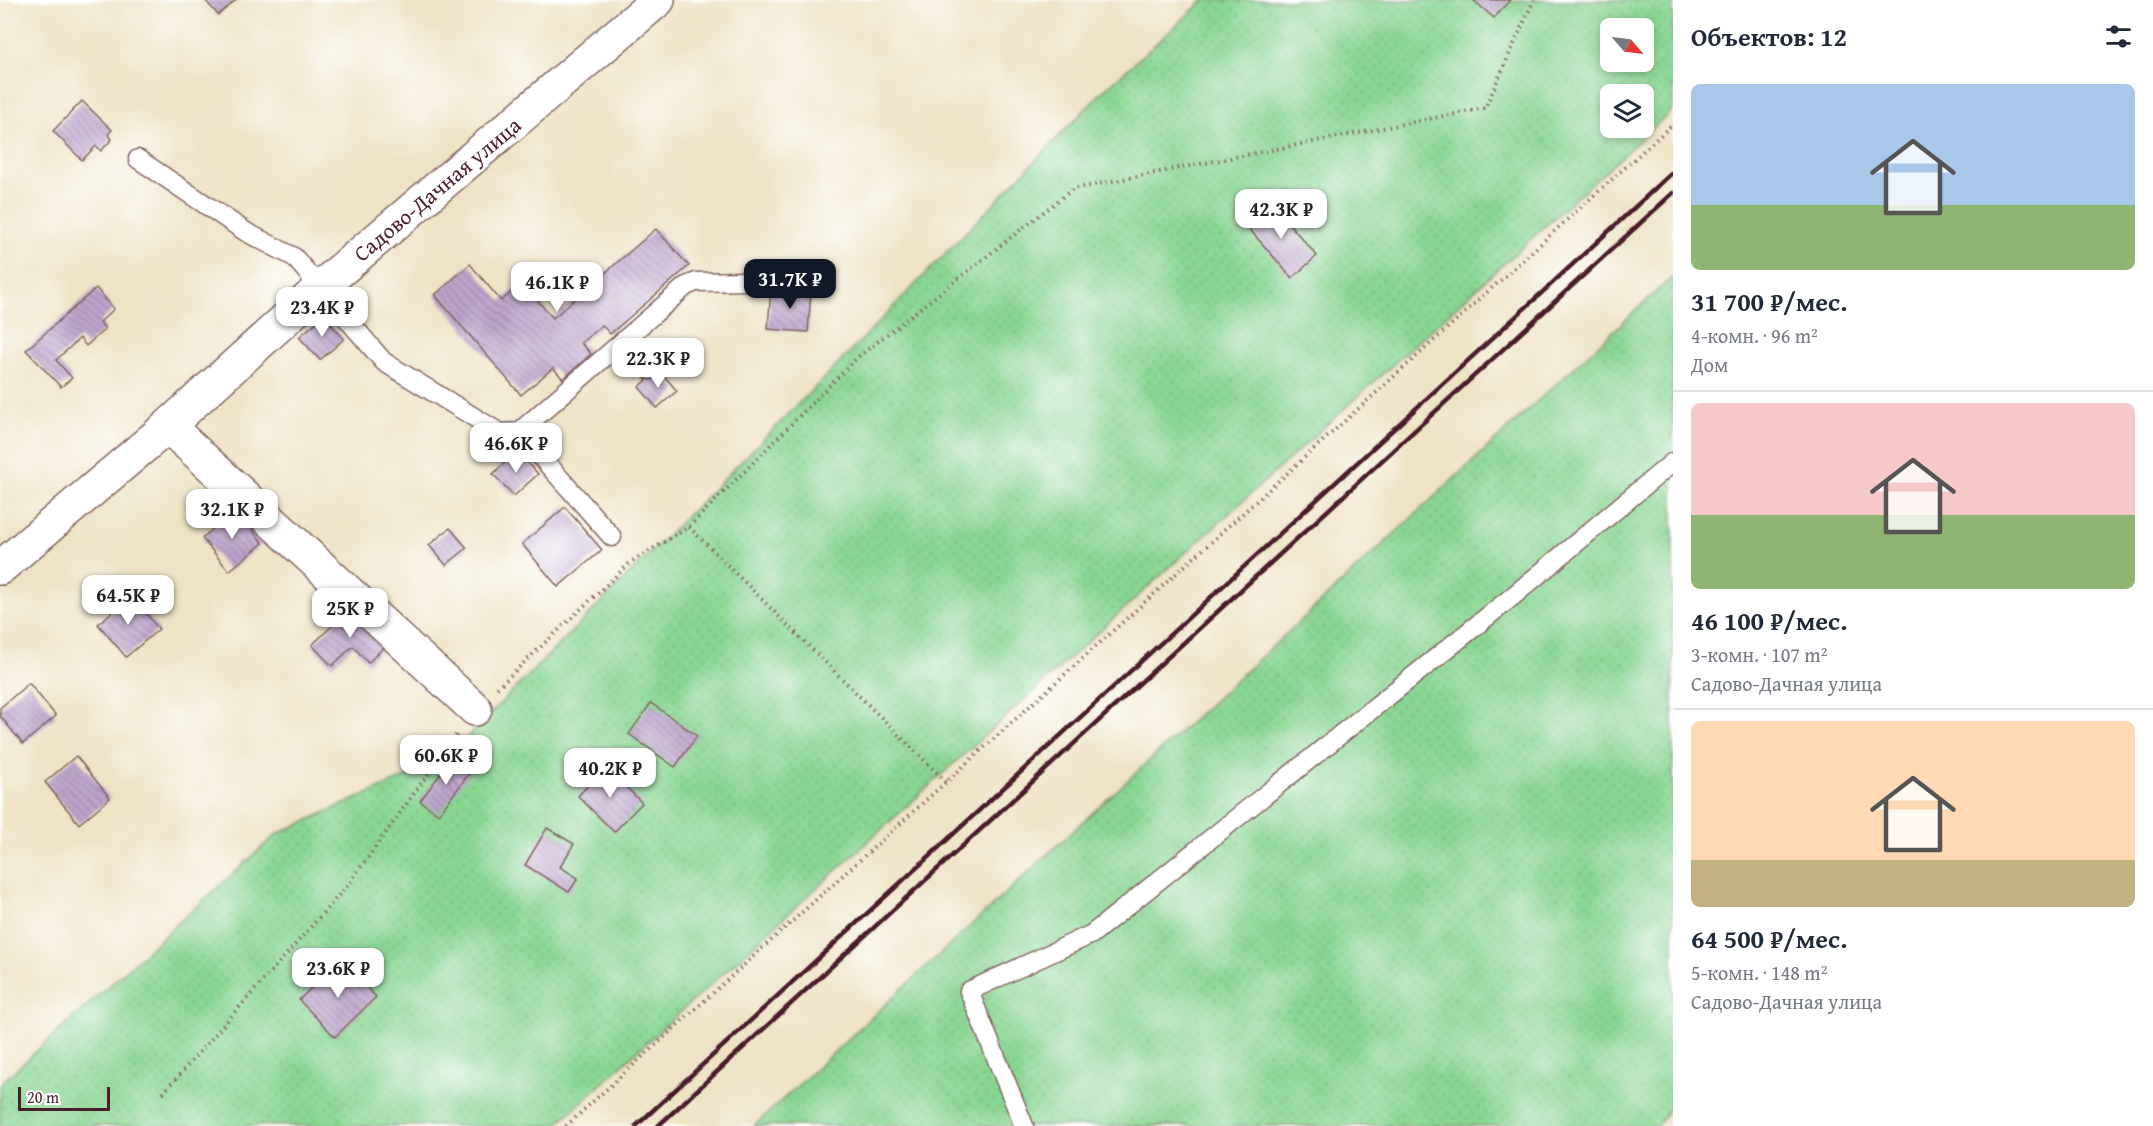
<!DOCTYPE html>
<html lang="ru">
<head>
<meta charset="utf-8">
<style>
	:root { --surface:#fff; --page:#f2f2f3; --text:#1f2937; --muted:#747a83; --line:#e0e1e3; --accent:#111827 }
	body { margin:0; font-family:"Gentium Book Plus",serif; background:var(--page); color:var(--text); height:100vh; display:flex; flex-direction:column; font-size:22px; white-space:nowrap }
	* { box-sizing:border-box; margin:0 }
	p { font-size:20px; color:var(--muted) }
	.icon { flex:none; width:33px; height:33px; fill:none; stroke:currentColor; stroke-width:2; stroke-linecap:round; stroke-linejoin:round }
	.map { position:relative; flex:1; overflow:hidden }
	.side { display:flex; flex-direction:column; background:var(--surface); width:480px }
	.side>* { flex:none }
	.needle { width:39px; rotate:118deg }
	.tools { position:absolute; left:1600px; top:18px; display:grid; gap:12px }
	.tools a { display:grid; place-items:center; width:54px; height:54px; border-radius:9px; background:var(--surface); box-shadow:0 3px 9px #0003; font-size:30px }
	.scale { position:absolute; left:18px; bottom:15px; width:92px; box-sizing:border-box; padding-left:6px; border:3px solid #4a1f2b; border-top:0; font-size:16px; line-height:21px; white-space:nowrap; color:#4a1f2b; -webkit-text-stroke:4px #fff; paint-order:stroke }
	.price { position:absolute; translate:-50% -51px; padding:0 14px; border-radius:12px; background:#fff; color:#222; font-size:20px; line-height:39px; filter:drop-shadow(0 2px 3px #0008) }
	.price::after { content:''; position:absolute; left:50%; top:36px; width:18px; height:14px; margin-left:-9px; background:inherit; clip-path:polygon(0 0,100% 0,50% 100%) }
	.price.selected { background:var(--accent); color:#fff }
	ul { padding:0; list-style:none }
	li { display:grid; align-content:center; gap:12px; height:318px; padding:0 18px }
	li+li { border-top:2px solid var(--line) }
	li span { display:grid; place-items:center; height:186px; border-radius:9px; color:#555 }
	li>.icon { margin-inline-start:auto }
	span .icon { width:108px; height:108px; fill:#fffc; stroke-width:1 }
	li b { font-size:26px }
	h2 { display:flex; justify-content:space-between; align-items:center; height:72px; padding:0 18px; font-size:26px }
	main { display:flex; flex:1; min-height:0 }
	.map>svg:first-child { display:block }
	.garden { fill:url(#garden-dots); stroke:#6a7a5f; stroke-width:1.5; fill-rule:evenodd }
	.building { fill:url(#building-back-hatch) }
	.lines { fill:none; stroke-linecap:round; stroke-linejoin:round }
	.lane-casing { stroke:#836461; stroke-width:21 }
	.street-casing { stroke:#836461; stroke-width:36 }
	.path { stroke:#836461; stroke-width:4; stroke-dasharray:1.5 4.5; stroke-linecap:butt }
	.lane { stroke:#fff; stroke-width:18 }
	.street { stroke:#fff; stroke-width:33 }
	.rail { stroke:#4a1f2b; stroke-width:4.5 }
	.labels { text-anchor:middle; stroke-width:4.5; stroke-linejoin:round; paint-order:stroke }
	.street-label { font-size:22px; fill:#4a1f2b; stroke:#fff }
</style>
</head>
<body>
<main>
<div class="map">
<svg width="1673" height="1126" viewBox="0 0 1673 1126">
	<defs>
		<pattern id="garden-dots" width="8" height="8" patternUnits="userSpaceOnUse" patternTransform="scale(1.5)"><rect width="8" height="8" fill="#89d693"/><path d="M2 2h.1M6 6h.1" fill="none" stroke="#78b77f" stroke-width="1.8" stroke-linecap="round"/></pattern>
		<pattern id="building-back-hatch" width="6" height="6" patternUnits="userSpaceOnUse" patternTransform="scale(1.5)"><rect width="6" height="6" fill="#bda4cc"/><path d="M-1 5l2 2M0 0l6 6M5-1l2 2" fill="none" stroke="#9c85a6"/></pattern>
	</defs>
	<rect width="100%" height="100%" fill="#fff"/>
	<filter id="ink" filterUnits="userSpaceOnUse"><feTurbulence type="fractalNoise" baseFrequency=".0167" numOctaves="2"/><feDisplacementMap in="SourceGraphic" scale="12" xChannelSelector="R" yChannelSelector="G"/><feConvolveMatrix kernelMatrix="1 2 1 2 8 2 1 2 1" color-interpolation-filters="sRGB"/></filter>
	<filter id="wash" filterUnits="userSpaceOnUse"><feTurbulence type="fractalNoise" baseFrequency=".008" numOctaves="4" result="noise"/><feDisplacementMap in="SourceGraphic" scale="24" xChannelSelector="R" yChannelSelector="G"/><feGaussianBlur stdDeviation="1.35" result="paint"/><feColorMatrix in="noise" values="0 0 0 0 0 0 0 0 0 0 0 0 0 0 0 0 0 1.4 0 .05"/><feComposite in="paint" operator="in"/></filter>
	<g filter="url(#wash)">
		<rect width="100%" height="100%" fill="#eee3c5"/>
		<path class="garden" d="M1204,0H1673V110L555,1126H0V1084L277,834L444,760L847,355L1102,92ZM1611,28H1644V62H1611ZM1611,94H1644V128H1611Z
			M1673,276V1103L1658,1126H754Z"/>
		<g id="blocks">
			<path class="building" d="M205,0H236L218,15Z
				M1473,0H1510L1494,18Z
				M82,101L112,130L108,134L112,139L101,151L96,146L82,160L53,131Z
				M1270,202L1317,256L1292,278L1245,224Z
				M656,229L689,266L610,334L602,325L581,343L591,354L563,379L553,368L521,395L435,295L470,264L501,301L522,283L553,318Z
				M96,288L114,309L100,322L105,329L86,346L80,338L56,360L72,378L61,387L26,350Z
				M771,288L811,291L808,332L768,329Z
				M324,316L344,339L320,360L299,337Z
				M659,370L677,391L657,408L639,387Z
				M517,451L538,474L514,496L493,474Z
				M565,507L602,550L558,587L522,544Z
				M236,510L263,543L229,571L202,538Z
				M450,528L467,548L446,565L429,545Z
				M131,596L159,629L126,657L98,624Z
				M352,607L387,644L368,663L353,646L332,666L312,645Z
				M29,683L56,716L23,744L0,716V708Z
				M651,703L697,736L675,767L629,734Z
				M76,756L110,798L79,824L45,782Z
				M453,757L471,771L439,814L420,801Z
				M606,767L642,803L614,832L578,796Z
				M547,828L574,844L560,867L578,878L569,892L525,865Z
				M340,960L376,997L335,1037L299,1000Z"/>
		</g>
	</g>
	<g filter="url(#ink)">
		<use href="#blocks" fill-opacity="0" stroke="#836461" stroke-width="1.5"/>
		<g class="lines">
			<defs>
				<path id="lane" d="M138,159L246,232L294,257L384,362L500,433L519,432L686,286L696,282L792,280
					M624,340L650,370
					M519,432L612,537
					M1024,1126L969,991L1092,934L1513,596L1673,462"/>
				<path id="street" d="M168,426L475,709
					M0,568L168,426L321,287L658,0"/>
			</defs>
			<use href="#lane" class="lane-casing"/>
			<use href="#street" class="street-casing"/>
			<path class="path" d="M689,527L946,782
				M497,688L632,561L689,527L858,357L1073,189L1485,108L1534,0
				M163,1093L348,885L457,734
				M566,1126L1673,124"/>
			<use href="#lane" class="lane"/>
			<use href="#street" class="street"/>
			<path class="rail" d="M636,1126L1673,172
				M658,1126L1673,193"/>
		</g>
	</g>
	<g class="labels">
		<g class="street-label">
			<text transform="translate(437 189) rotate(-40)" y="8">Садово-Дачная улица</text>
		</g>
	</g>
</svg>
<div class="tools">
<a><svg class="needle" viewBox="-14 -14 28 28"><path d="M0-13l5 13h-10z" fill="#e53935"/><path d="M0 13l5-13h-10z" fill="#747a83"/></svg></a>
<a><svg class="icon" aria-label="layers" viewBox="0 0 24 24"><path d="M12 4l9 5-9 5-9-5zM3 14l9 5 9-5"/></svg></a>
</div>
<div class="scale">20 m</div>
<b class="price" style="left:1281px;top:240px">42.3K ₽</b>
<b class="price selected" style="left:790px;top:310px">31.7K ₽</b>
<b class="price" style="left:557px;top:313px">46.1K ₽</b>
<b class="price" style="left:322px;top:338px">23.4K ₽</b>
<b class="price" style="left:658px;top:389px">22.3K ₽</b>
<b class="price" style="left:516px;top:474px">46.6K ₽</b>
<b class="price" style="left:232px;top:540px">32.1K ₽</b>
<b class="price" style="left:128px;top:626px">64.5K ₽</b>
<b class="price" style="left:350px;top:639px">25K ₽</b>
<b class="price" style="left:446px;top:786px">60.6K ₽</b>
<b class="price" style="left:610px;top:799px">40.2K ₽</b>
<b class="price" style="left:338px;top:999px">23.6K ₽</b>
</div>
<section class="side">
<h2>Объектов: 12<svg class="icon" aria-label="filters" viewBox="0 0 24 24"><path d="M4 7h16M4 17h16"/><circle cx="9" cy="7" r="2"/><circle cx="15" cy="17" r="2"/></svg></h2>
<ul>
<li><span style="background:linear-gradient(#a9c7e8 65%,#8fb573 0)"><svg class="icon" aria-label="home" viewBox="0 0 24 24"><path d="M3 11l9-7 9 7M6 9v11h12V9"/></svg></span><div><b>31 700 ₽/мес.</b><p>4-комн. · 96 m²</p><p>Дом</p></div></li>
<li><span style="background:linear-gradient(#f6c9c9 60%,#8fb573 0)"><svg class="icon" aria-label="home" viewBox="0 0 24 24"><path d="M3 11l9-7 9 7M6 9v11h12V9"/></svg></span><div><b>46 100 ₽/мес.</b><p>3-комн. · 107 m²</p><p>Садово-Дачная улица</p></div></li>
<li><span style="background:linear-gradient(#ffd9b3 75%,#c2b280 0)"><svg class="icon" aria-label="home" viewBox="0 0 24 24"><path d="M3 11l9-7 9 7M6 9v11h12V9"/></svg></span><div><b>64 500 ₽/мес.</b><p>5-комн. · 148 m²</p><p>Садово-Дачная улица</p></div></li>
</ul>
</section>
</main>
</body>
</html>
